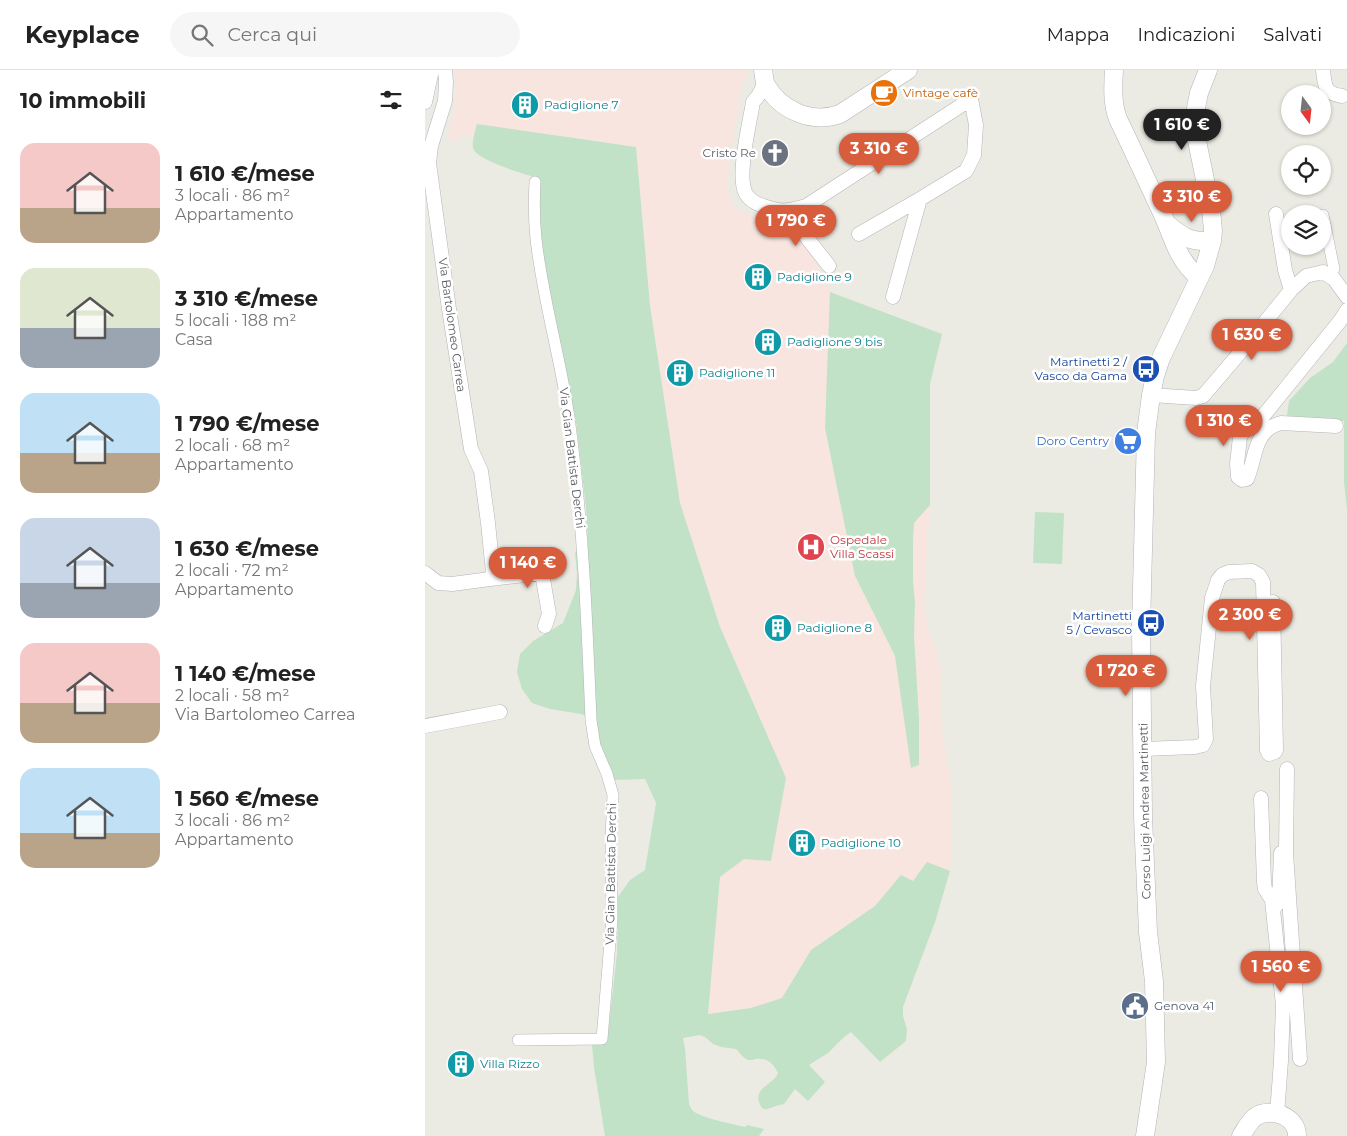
<!DOCTYPE html>
<html lang="it">
<head>
<meta charset="utf-8">
<style>
	:root { --surface:#fff; --page:#f6f6f6; --text:#222; --muted:#767676; --line:#e0e0e0; --accent:#d85d3c }
	body { margin:0; font-family:Montserrat,sans-serif; background:var(--page); color:var(--text); height:100vh; display:flex; flex-direction:column; font-size:19px; white-space:nowrap }
	* { box-sizing:border-box; margin:0 }
	p { font-size:16px; color:var(--muted) }
	.icon { flex:none; width:28px; height:28px; fill:none; stroke:currentColor; stroke-width:2; stroke-linecap:round; stroke-linejoin:round }
	.map { position:relative; flex:1; overflow:hidden }
	.details { display:flex; flex-direction:column; background:var(--surface); width:425px }
	.details>* { flex:none }
	.needle { width:32px; rotate:165deg }
	.buttons { position:absolute; left:856px; top:15px; display:grid; gap:10px }
	.buttons a { display:grid; place-items:center; width:50px; height:50px; border-radius:50%; background:var(--surface); box-shadow:0 1px 4px #0004; font-size:25px }
	.price { position:absolute; translate:-50% -42px; padding:0 11px; border-radius:18px; background:var(--accent); color:#fff; font-size:16px; line-height:32px; filter:drop-shadow(0 1px 2px #0008) }
	.price::after { content:''; position:absolute; left:50%; top:30px; width:15px; height:11px; margin-left:-8px; background:inherit; clip-path:polygon(0 0,100% 0,50% 100%) }
	.price.active { background:#222; color:#fff }
	ul { padding:0; list-style:none }
	li { display:flex; align-items:center; gap:15px; height:125px; padding:0 20px }
	li span { display:grid; place-items:center; flex:none; width:140px; height:100px; border-radius:15px; color:#555 }
	li>.icon { margin-inline-start:auto }
	span .icon { width:60px; height:60px; fill:#fffc; stroke-width:1 }
	li b { font-size:21px }
	h2 { display:flex; justify-content:space-between; align-items:center; height:60px; padding:0 20px; font-size:21px }
	header { display:flex; align-items:center; gap:30px; box-sizing:border-box; height:70px; padding:0 25px; background:var(--surface); border-bottom:1px solid var(--line) }
	header strong { font-size:24px }
	nav { display:flex; gap:28px; margin-inline-start:auto; font-size:18px }
	.search { width:350px; height:45px; background:var(--page); display:flex; align-items:center; gap:12px; box-sizing:border-box; padding:0 18px; border-radius:28px; color:var(--muted); font-size:19px }
	main { display:flex; flex:1; min-height:0 }
	.map>svg:first-child { display:block }
	.medical { fill:#f8e5e0 }
	.green { fill:#c1e2c6 }
	.lines { fill:none; stroke-linecap:round; stroke-linejoin:round }
	.pedestrian-casing { stroke:#b3b4b9; stroke-width:12 }
	.minor-casing { stroke:#b3b4b9; stroke-width:15 }
	.tertiary-casing { stroke:#b3b4b9; stroke-width:19 }
	.pedestrian { stroke:#fff; stroke-width:11 }
	.minor { stroke:#fff; stroke-width:14 }
	.tertiary { stroke:#fff; stroke-width:18 }
	.labels { text-anchor:middle; stroke-width:5; stroke-linejoin:round; paint-order:stroke }
	.food-label { font-size:12px; fill:#c56008; stroke:#fff; text-anchor:start }
	.culture-label { font-size:12px; fill:#0d838f; stroke:#fff; text-anchor:start }
	.worship-label { font-size:12px; fill:#5b616d; stroke:#fff; text-anchor:end }
	.street-label { font-size:12px; fill:#5b5d62; stroke:#fff }
	.transit-label { font-size:12px; fill:#164399; stroke:#fff; text-anchor:end }
	.shop-label { font-size:12px; fill:#366cbe; stroke:#fff; text-anchor:end }
	.health-label { font-size:12px; fill:#be3a42; stroke:#fff; text-anchor:start }
	.service-label { font-size:12px; fill:#4e5e75; stroke:#fff; text-anchor:start }
</style>
</head>
<body>
<header>
<strong>Keyplace</strong>
<div class="search"><svg class="icon" aria-label="search" viewBox="0 0 24 24"><circle cx="10" cy="10" r="6"/><path d="M15 15l6 6"/></svg>Cerca qui</div>
<nav><a>Mappa</a><a>Indicazioni</a><a>Salvati</a></nav>
</header>
<main>
<section class="details">
<h2>10 immobili<svg class="icon" aria-label="filters" viewBox="0 0 24 24"><path d="M4 7h16M4 17h16"/><circle cx="9" cy="7" r="2"/><circle cx="15" cy="17" r="2"/></svg></h2>
<ul>
<li><span style="background:linear-gradient(#f6c9c9 65%,#b9a48a 0)"><svg class="icon" aria-label="home" viewBox="0 0 24 24"><path d="M3 11l9-7 9 7M6 9v11h12V9"/></svg></span><div><b>1 610 €/mese</b><p>3 locali · 86 m²</p><p>Appartamento</p></div></li>
<li><span style="background:linear-gradient(#dfe7d0 60%,#9aa5b1 0)"><svg class="icon" aria-label="home" viewBox="0 0 24 24"><path d="M3 11l9-7 9 7M6 9v11h12V9"/></svg></span><div><b>3 310 €/mese</b><p>5 locali · 188 m²</p><p>Casa</p></div></li>
<li><span style="background:linear-gradient(#bfe0f5 60%,#b9a48a 0)"><svg class="icon" aria-label="home" viewBox="0 0 24 24"><path d="M3 11l9-7 9 7M6 9v11h12V9"/></svg></span><div><b>1 790 €/mese</b><p>2 locali · 68 m²</p><p>Appartamento</p></div></li>
<li><span style="background:linear-gradient(#c9d6e8 65%,#9aa5b1 0)"><svg class="icon" aria-label="home" viewBox="0 0 24 24"><path d="M3 11l9-7 9 7M6 9v11h12V9"/></svg></span><div><b>1 630 €/mese</b><p>2 locali · 72 m²</p><p>Appartamento</p></div></li>
<li><span style="background:linear-gradient(#f6c9c9 60%,#b9a48a 0)"><svg class="icon" aria-label="home" viewBox="0 0 24 24"><path d="M3 11l9-7 9 7M6 9v11h12V9"/></svg></span><div><b>1 140 €/mese</b><p>2 locali · 58 m²</p><p>Via Bartolomeo Carrea</p></div></li>
<li><span style="background:linear-gradient(#bfe0f5 65%,#b9a48a 0)"><svg class="icon" aria-label="home" viewBox="0 0 24 24"><path d="M3 11l9-7 9 7M6 9v11h12V9"/></svg></span><div><b>1 560 €/mese</b><p>3 locali · 86 m²</p><p>Appartamento</p></div></li>
</ul>
</section>
<div class="map">
<svg width="922" height="1066" viewBox="0 0 922 1066">
	<rect width="100%" height="100%" fill="#ecebe3"/>
	<path class="medical" d="M29,0H320L322,6L317,14L302,106L304,125L311,138L383,176L406,222L517,264L505,314V435L499,538L503,557L515,593L517,612V661L526,713V784L525,801L502,792L488,811L476,805L450,836L386,880L357,928L326,938L283,944L295,807L319,789L295,557L255,433L225,236L211,77L52,55L50,65H36L35,71L22,69L31,30Z"/>
	<path class="green" d="M52,54L211,77L225,236L255,433L295,557L361,708L346,791L319,789L295,807L283,944L326,938L357,928L386,880L450,836L476,805L488,811L502,792L525,801L510,852L478,937V946L482,959L481,971L455,992L426,962L419,967L403,983L384,995L400,1012L383,1031L370,1019L359,1034C356,1035 353,1035 351,1036C343,1038 338,1044 334,1032C329,1018 349,1014 353,1003C348,993 342,988 331,989C328,990 326,990 323,990C318,988 315,983 311,979L296,977L288,974L280,967L275,965L258,968L260,978L264,1034C265,1037 266,1038 268,1041C276,1048 308,1054 320,1057L322,1055L339,1059L334,1066H180L169,997L167,974L182,973L192,883L193,827L205,810L220,800L231,733L220,709L189,710L176,677L169,649L156,644L125,639L107,633L97,619L92,602L95,584L108,571L138,553L151,520L152,502L150,483L163,474L161,438L151,351L119,196L109,107C97,103 51,90 48,78C47,71 50,61 52,54Z
		M405,222L517,264L505,314V435L489,453L488,470V510L490,533L489,565L494,649V695L486,698L470,586L430,506L400,358Z
		M922,273V439L919,413V351L862,346L864,331L885,308L908,292Z
		M610,442L639,443L637,494L608,493Z"/>
	<g class="lines">
		<defs>
			<path id="pedestrian" d="M898,145L909,199
				M93,970L177,969L187,848L186,767L188,725L182,704L170,676L166,650C162,552 158,453 145,355C137,293 118,232 111,169C109,150 109,131 110,112"/>
			<path id="minor" d="M898,0C900,16 899,23 917,26
				M340,13L333,26L328,32C325,52 311,107 321,124C324,129 330,133 336,135C355,143 362,141 381,136L546,29L551,55L549,85L541,101L495,129L468,227
				M0,32L7,0
				M361,141L404,196
				M851,144L860,200L866,220
				M434,164L495,129
				M726,325L771,328L778,326L813,285L866,220L881,206L898,202L909,209L922,227
				M911,356L856,353C828,360 831,389 822,409L817,410L813,407L812,394L815,367L818,362L839,345L915,251L922,240
				M0,503L13,513L27,514L65,509L68,502L63,453L56,401L46,379L24,239L4,93L6,76L20,31L21,12L20,0
				M65,509L117,503L124,544L120,556
				M0,656L75,642
				M718,679L770,677L778,675L781,669L778,616L787,528L793,510L797,505L804,502L827,501L834,505L838,512L842,680L844,684L850,682L851,680L848,532
				M836,728L839,812L840,819L847,830L858,935L856,991L852,1044
				M861,783L862,699
				M848,840L854,831L856,783H861L875,989"/>
			<path id="tertiary" d="M338,0C339,5 339,11 341,15C356,41 387,54 415,44L483,0
				M689,0C688,17 687,33 693,49C708,80 722,111 737,143C749,169 751,188 774,208
				M742,154C759,168 765,172 787,171
				M720,1066L731,992L729,911L723,862L718,747L716,558L721,363L726,325L730,306L736,288L780,196L787,171L788,161L786,139L772,71L770,53L771,38L774,23L783,0
				M816,1066C820,1060 824,1052 830,1047C841,1039 862,1043 869,1055C871,1058 872,1062 872,1066"/>
		</defs>
		<use href="#pedestrian" class="pedestrian-casing"/>
		<use href="#minor" class="minor-casing"/>
		<use href="#tertiary" class="tertiary-casing"/>
		<use href="#pedestrian" class="pedestrian"/>
		<use href="#minor" class="minor"/>
		<use href="#tertiary" class="tertiary"/>
	</g>
	<defs>
		<symbol id="cafe-disc" viewBox="-11 -11 22 22"><circle r="9.5" fill="#e8710a" stroke="#fff"/><path d="M-5.5-4.5H6V0H3Q3 3.5 0 3.5H-2.5Q-5.5 3.5-5.5 0ZM3-3.2v2h1.7v-2ZM-6 4.5H4V6H-6Z" fill="#fff"/></symbol>
		<symbol id="building-disc" viewBox="-11 -11 22 22"><circle r="9.5" fill="#0f9aa8" stroke="#fff"/><path d="M-4-6H4V6H1V3H-1V6H-4ZM-2.5-4.3h1.7v1.8h-1.7ZM.8-4.3h1.7v1.8H.8ZM-2.5-1h1.7V.8h-1.7ZM.8-1h1.7V.8H.8Z" fill="#fff"/></symbol>
		<symbol id="church-disc" viewBox="-11 -11 22 22"><circle r="9.5" fill="#6b7280" stroke="#fff"/><path d="M-1.2-6h2.4v3.5h3.3v2.4h-3.3V6h-2.4V-.1h-3.3v-2.4h3.3Z" fill="#fff"/></symbol>
		<symbol id="bus-disc" viewBox="-11 -11 22 22"><circle r="9.5" fill="#1a4fb4" stroke="#fff"/><path d="M-5-6H5V4H4V6H2V4H-2V6H-4V4H-5ZM-3.5-4V0h7V-4ZM-3.5 1.2v1.5H-2V1.2ZM2 1.2v1.5H3.5V1.2Z" fill="#fff"/></symbol>
		<symbol id="supermarket-disc" viewBox="-11 -11 22 22"><circle r="9.5" fill="#3f7fe0" stroke="#fff"/><path d="M-6-5.5h2.5l.6 2H6L4.5 2H-2.5L-4.4-4H-6ZM-1.5 3.2a1.3 1.3 0 1 0 .1 0ZM3 3.2a1.3 1.3 0 1 0 .1 0Z" fill="#fff"/></symbol>
		<symbol id="hospital-disc" viewBox="-11 -11 22 22"><circle r="9.5" fill="#e0444e" stroke="#fff"/><path d="M-5-5h3v3.5h4V-5h3V5h-3V1.5h-4V5h-3Z" fill="#fff"/></symbol>
		<symbol id="civic-disc" viewBox="-11 -11 22 22"><circle r="9.5" fill="#5c6f8a" stroke="#fff"/><path d="M-.6-6.5H3V-4.5H.6V-3L4-1V1h2V6H-6V1h2V-1L-.6-3ZM-1.2 2.5V6h2.4V2.5Z" fill="#fff"/></symbol>
	</defs>
	<g fill-rule="evenodd">
		<use href="#cafe-disc" x="443" y="7" width="32" height="32"/>
		<use href="#building-disc" x="84" y="19" width="32" height="32"/>
		<use href="#church-disc" x="334" y="67" width="32" height="32"/>
		<use href="#building-disc" x="317" y="191" width="32" height="32"/>
		<use href="#building-disc" x="327" y="256" width="32" height="32"/>
		<use href="#bus-disc" x="705" y="283" width="32" height="32"/>
		<use href="#building-disc" x="239" y="287" width="32" height="32"/>
		<use href="#supermarket-disc" x="687" y="355" width="32" height="32"/>
		<use href="#hospital-disc" x="370" y="461" width="32" height="32"/>
		<use href="#bus-disc" x="710" y="537" width="32" height="32"/>
		<use href="#building-disc" x="337" y="542" width="32" height="32"/>
		<use href="#building-disc" x="361" y="757" width="32" height="32"/>
		<use href="#civic-disc" x="694" y="920" width="32" height="32"/>
		<use href="#building-disc" x="20" y="978" width="32" height="32"/>
	</g>
	<g class="labels">
		<g class="food-label">
			<text x="478" y="27">Vintage cafè</text>
		</g>
		<g class="culture-label">
			<text x="119" y="39">Padiglione 7</text>
			<text x="352" y="211">Padiglione 9</text>
			<text x="362" y="276">Padiglione 9 bis</text>
			<text x="274" y="307">Padiglione 11</text>
			<text x="372" y="562">Padiglione 8</text>
			<text x="396" y="777">Padiglione 10</text>
			<text x="55" y="998">Villa Rizzo</text>
		</g>
		<g class="worship-label">
			<text x="331" y="87">Cristo Re</text>
		</g>
		<g class="street-label">
			<text transform="translate(27 255) rotate(82)" y="4">Via Bartolomeo Carrea</text>
			<text transform="translate(147 388) rotate(83)" y="4">Via Gian Battista Derchi</text>
			<text transform="translate(720 741) rotate(-91)" y="4">Corso Luigi Andrea Martinetti</text>
			<text transform="translate(186 804) rotate(-89)" y="4">Via Gian Battista Derchi</text>
		</g>
		<g class="transit-label">
			<text x="702" y="296">Martinetti 2 /<tspan x="702" dy="14">Vasco da Gama</tspan></text>
			<text x="707" y="550">Martinetti<tspan x="707" dy="14">5 / Cevasco</tspan></text>
		</g>
		<g class="shop-label">
			<text x="684" y="375">Doro Centry</text>
		</g>
		<g class="health-label">
			<text x="405" y="474">Ospedale<tspan x="405" dy="14">Villa Scassi</tspan></text>
		</g>
		<g class="service-label">
			<text x="729" y="940">Genova 41</text>
		</g>
	</g>
</svg>
<div class="buttons">
<a><svg class="needle" viewBox="-14 -14 28 28"><path d="M0-13l5 13h-10z" fill="#e53935"/><path d="M0 13l5-13h-10z" fill="#767676"/></svg></a>
<a><svg class="icon" aria-label="locate" viewBox="0 0 24 24"><circle cx="12" cy="12" r="6"/><path d="M12 2v4M12 18v4M2 12h4M18 12h4"/></svg></a>
<a><svg class="icon" aria-label="layers" viewBox="0 0 24 24"><path d="M12 4l9 5-9 5-9-5zM3 14l9 5 9-5"/></svg></a>
</div>
<b class="price active" style="left:757px;top:81px">1 610 €</b>
<b class="price" style="left:454px;top:105px">3 310 €</b>
<b class="price" style="left:767px;top:153px">3 310 €</b>
<b class="price" style="left:371px;top:177px">1 790 €</b>
<b class="price" style="left:827px;top:291px">1 630 €</b>
<b class="price" style="left:799px;top:377px">1 310 €</b>
<b class="price" style="left:103px;top:519px">1 140 €</b>
<b class="price" style="left:825px;top:571px">2 300 €</b>
<b class="price" style="left:701px;top:627px">1 720 €</b>
<b class="price" style="left:856px;top:923px">1 560 €</b>
</div>
</main>
</body>
</html>
